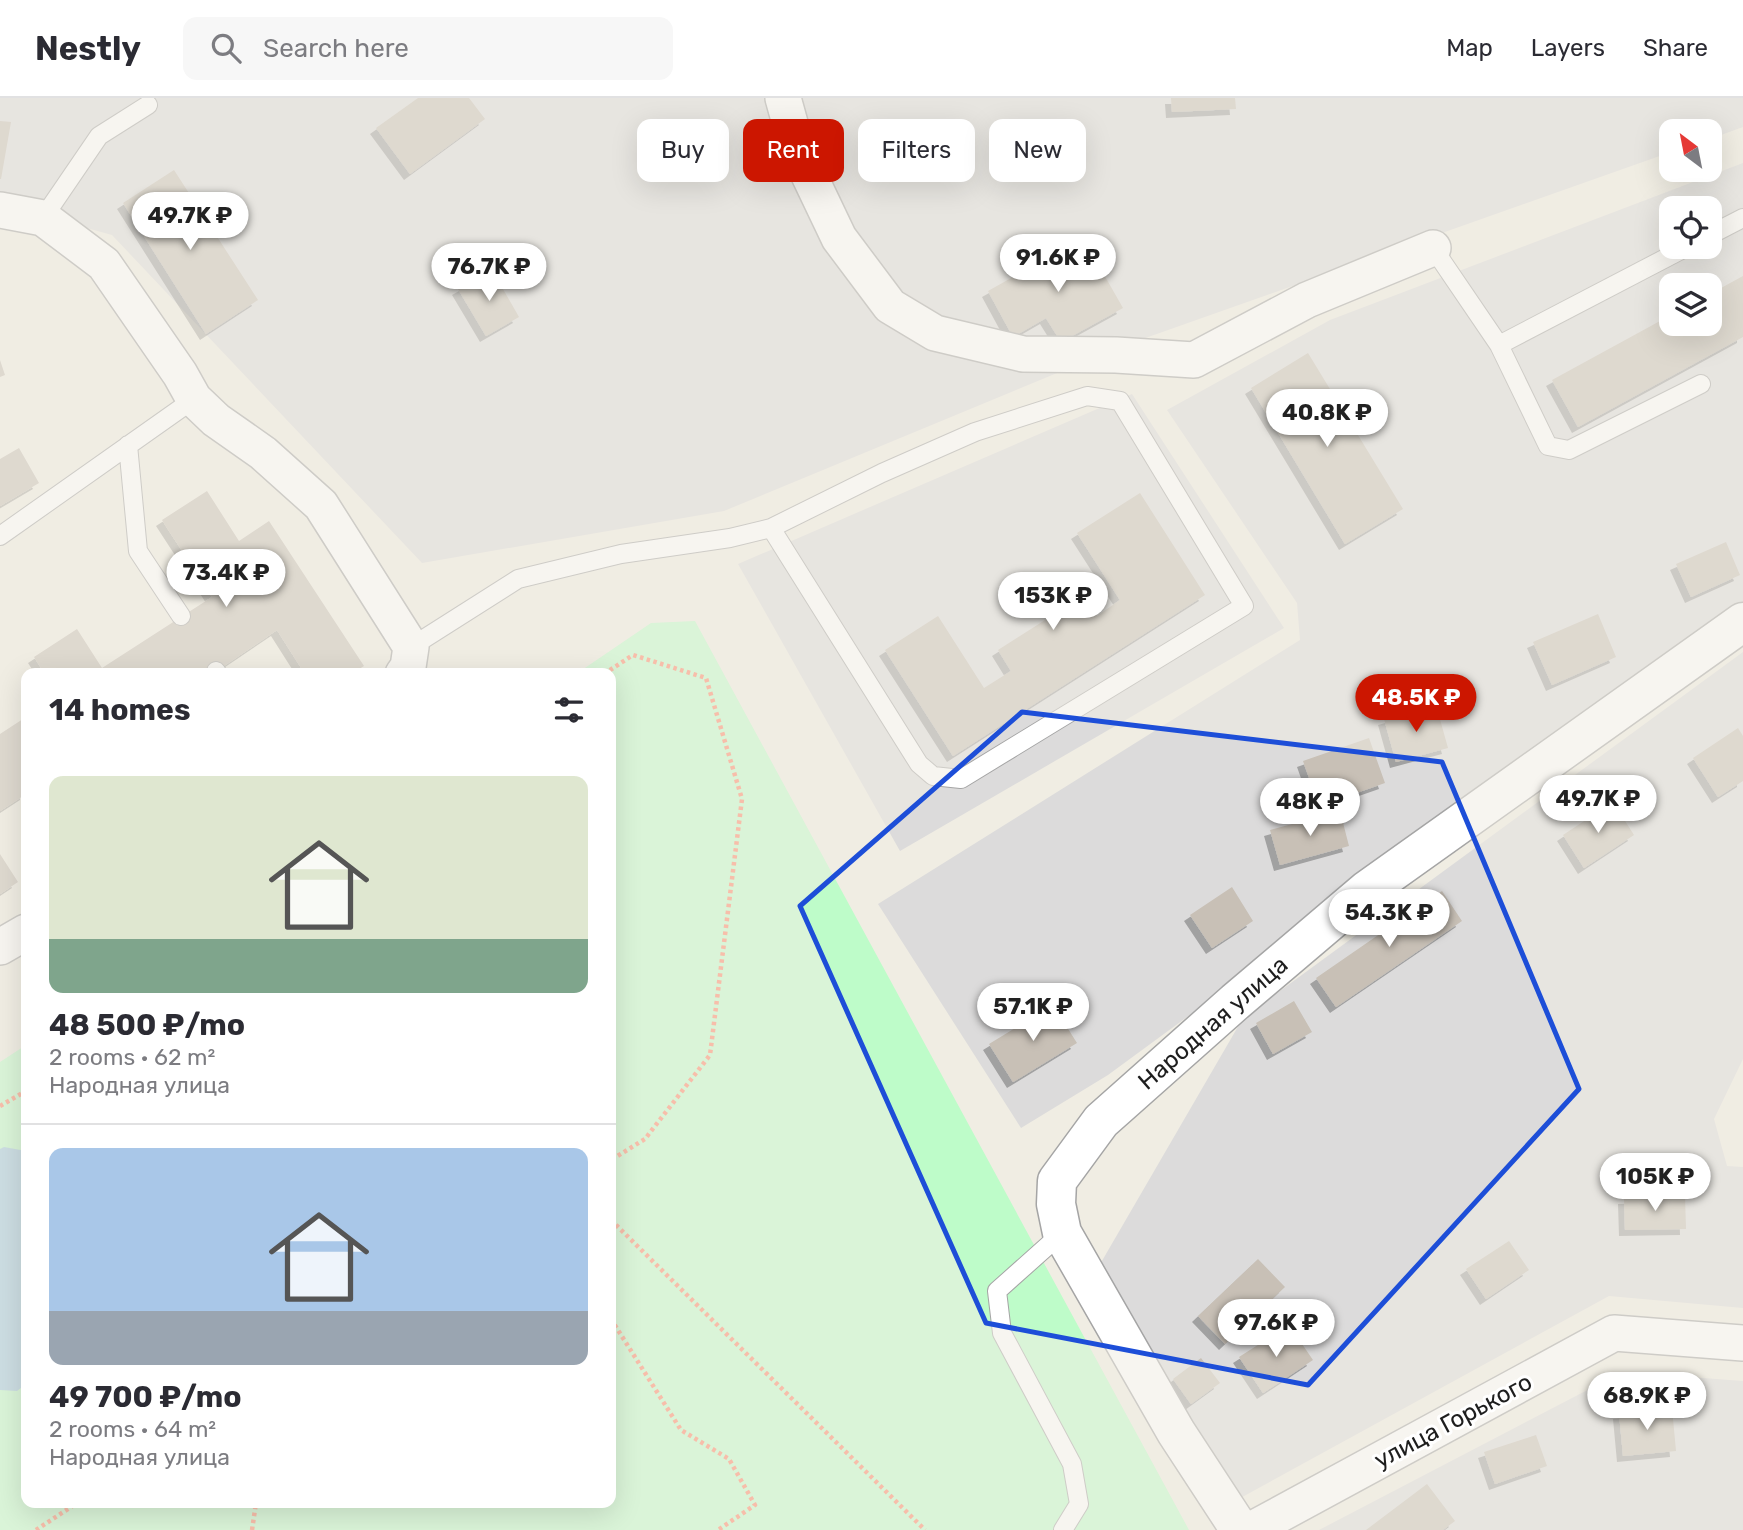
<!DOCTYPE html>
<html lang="en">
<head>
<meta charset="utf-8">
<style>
	:root { --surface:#fff; --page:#f7f7f7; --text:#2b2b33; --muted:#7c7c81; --line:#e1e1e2; --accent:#cc1600 }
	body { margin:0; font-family:Rubik,sans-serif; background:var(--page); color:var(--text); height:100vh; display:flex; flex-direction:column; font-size:26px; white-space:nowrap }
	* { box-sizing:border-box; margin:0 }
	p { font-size:23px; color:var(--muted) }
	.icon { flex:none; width:38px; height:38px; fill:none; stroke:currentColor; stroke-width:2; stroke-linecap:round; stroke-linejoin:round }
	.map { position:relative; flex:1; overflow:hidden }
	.drawer { position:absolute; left:21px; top:570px; width:595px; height:840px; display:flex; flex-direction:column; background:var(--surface); border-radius:14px; box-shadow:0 7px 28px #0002 }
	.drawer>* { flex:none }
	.top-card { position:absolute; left:637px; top:21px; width:665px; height:63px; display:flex; gap:14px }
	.needle { width:46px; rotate:328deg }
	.buttons { position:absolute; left:1659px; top:21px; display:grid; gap:14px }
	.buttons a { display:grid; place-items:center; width:63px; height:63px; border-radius:14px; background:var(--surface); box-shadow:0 7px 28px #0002; font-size:35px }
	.price { position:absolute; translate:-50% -60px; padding:0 16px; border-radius:24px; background:#fff; color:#222; font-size:23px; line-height:46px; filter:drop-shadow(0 2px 4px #0008) }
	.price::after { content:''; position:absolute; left:50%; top:42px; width:21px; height:16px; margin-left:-10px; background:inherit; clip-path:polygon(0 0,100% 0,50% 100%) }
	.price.selected { background:var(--accent); color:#fff }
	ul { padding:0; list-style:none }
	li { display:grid; align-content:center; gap:14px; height:371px; padding:0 28px }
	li+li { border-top:2px solid var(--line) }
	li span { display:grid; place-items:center; height:217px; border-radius:14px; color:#555 }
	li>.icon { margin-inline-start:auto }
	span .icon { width:126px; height:126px; fill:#fffc; stroke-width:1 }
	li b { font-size:30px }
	h2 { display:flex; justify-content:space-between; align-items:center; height:84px; padding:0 28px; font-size:30px }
	.chip { padding:0 24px; border-radius:14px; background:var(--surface); box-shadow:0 7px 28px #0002; font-size:24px; line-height:63px }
	.chip.selected { background:var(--accent); color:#fff }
	header { display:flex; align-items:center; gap:42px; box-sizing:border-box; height:98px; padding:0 35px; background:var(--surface); border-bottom:2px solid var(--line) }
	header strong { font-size:33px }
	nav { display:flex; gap:38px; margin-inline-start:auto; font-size:24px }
	.search { width:490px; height:63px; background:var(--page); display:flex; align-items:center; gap:18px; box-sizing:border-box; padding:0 24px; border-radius:14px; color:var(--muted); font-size:26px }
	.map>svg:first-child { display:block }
	.residential { fill:#dcdbdb; fill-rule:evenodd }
	.park { fill:#befcc9 }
	.water { fill:#a1cbe0 }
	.building { fill:#c8c0b6; filter:url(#shadow) }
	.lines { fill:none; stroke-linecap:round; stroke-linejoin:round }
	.service-casing { stroke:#a5a5a5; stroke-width:20 }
	.minor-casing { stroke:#a5a5a5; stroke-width:38 }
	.tertiary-casing { stroke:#a5a5a5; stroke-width:41 }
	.path { stroke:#ff8565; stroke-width:4.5; stroke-dasharray:3.5 3.5; stroke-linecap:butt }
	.service { stroke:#fff; stroke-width:18 }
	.minor { stroke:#fff; stroke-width:35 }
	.tertiary { stroke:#fff; stroke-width:38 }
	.marked { fill:none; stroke:#1d4ed8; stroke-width:5; stroke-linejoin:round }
	.labels { text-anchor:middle; stroke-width:6; stroke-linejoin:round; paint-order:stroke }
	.street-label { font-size:24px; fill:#1e1e1e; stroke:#fff }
</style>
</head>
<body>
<header>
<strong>Nestly</strong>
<div class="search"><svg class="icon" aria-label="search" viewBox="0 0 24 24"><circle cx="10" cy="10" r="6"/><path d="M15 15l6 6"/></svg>Search here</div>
<nav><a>Map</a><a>Layers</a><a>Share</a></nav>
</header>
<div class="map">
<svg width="1743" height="1432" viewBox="0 0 1743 1432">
	<defs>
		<filter id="shadow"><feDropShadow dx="-6" dy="6" stdDeviation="0" flood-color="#0004"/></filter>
	</defs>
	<rect width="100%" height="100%" fill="#f0ede3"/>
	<path class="residential" d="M0,0H1743V29L1710,41V33H1671V54L1120,249L724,413L422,465L112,137L0,106Z
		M1743,65V511L1108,977L1021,1030L878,806L1300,542L1297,505L1167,312L1330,222ZM1671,110H1710V149H1671ZM1671,187H1710V226H1671Z
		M1132,296L1284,530L900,753L738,466Z
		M1743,554V961L1714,1021L1727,1068L1743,1069V1210L1609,1198L1235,1403L1099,1168L1243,920Z
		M1622,1274L1743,1283V1432H1319Z"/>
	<path class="park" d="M695,523L1189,1432H0V964L26,947V1405H611V576H576L651,525Z"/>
	<path class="water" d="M4,1049L26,1053V1286L17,1293L0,1292V1051Z"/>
	<path class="building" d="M418,0H469L485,21L410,76L376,30Z
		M1171,0H1235L1236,11L1172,14Z
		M0,23L11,24L1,81H0Z
		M174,72L258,202L206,236L123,105Z
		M1083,140L1123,210L1061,244L1046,220L1013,239L988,193Z
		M492,172L519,219L486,238L458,191Z
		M1743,178V239L1578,329L1552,282L1671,217V226H1710V196Z
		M1308,255L1403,411L1345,446L1251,290Z
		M0,262L5,277L0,279Z
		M19,350L39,385L0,408V361Z
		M207,393L239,443L269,423L364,568L351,576H305L277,532L212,576H45L34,559L77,531L102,570L212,499L162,422Z
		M1140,395L1205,497L953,658L885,552L938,518L984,590L1011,573L998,552L1083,498L1097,518L1120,502L1077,435Z
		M1726,444L1740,477L1691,499L1676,466Z
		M1598,516L1616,559L1552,587L1533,544Z
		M1436,607L1448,650L1396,664L1384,621Z
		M26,619V696L0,713V636Z
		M1738,630L1743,638V683L1718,699L1693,660Z
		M1369,640L1385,685L1319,708L1303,663Z
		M1613,704L1634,737L1584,770L1563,737Z
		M1340,713L1349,748L1280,767L1270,732Z
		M0,756L18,784L0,796Z
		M1232,789L1253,823L1212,850L1190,817Z
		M1442,793L1462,823L1336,909L1316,880Z
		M1294,903L1312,934L1273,956L1256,925Z
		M1053,907L1077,945L1013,984L989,946Z
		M1685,1098L1686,1131L1625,1132L1624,1100Z
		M1509,1143L1529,1172L1486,1201L1466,1171Z
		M1258,1161L1285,1189L1225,1246L1198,1218Z
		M1289,1227L1313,1262L1263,1295L1239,1259Z
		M1201,1260L1220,1285L1191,1306L1173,1281Z
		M1672,1310L1676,1353L1623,1358L1619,1315Z
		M1536,1337L1547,1368L1495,1386L1484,1354Z
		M1427,1386L1455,1423L1443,1432H1366Z"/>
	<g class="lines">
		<defs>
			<path id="service" d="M43,120L99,38L148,7
				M1710,137L1743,120
				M1433,150L1499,247L1548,348L1569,352L1701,286
				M1499,247L1687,149
				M128,347L138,453L181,518
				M0,438L194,301
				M411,549L518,481L621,456L730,440L771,430L882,375L975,334L1087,298L1120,303L1244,508L961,681L933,678L919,666L771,430
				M216,573L218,576
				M1062,1135L997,1193L1002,1235L1072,1366L1079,1406L1063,1432"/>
			<path id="minor" d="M783,0L798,54L839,140L890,208L935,235L1023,256L1116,257L1194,262L1307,202L1433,150
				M0,112L43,120L104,166L180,276L194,301L216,322L263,355L321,407L411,549L408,569L403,576
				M0,849L26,834
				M1251,1432L1614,1235L1743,1245"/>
			<path id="tertiary" d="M1240,1432L1176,1334L1062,1135L1056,1106L1057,1083L1101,1023L1235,904L1367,792L1743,524"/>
		</defs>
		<use href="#service" class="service-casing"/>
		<use href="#minor" class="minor-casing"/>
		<use href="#tertiary" class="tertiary-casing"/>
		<path class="path" d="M604,576L633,557L706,580L742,701L710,957L645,1041L611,1062
			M0,1008L26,993
			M611,1122L925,1432
			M611,1221L681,1332L729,1361L755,1407L718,1432
			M36,1432L77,1405
			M252,1432L256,1405"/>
		<use href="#service" class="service"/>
		<use href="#minor" class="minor"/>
		<use href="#tertiary" class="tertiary"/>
	</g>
	<path d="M0 0H1743V1432H0ZM1022,614L1442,664L1579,991L1308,1287L986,1225L800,808Z" fill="#f0ede3" fill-opacity=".55" fill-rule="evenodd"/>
	<path class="marked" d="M1022,614L1442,664L1579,991L1308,1287L986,1225L800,808Z"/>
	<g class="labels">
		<g class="street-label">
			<text transform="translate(1213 925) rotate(-41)" y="8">Народная улица</text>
			<text transform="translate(1453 1323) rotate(-28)" y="8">улица Горького</text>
		</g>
	</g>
</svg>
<div class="buttons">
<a><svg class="needle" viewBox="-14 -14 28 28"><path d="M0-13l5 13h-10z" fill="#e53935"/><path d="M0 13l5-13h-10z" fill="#7c7c81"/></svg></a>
<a><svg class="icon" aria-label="locate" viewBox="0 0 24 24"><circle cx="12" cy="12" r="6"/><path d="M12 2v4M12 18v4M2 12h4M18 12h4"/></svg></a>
<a><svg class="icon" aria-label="layers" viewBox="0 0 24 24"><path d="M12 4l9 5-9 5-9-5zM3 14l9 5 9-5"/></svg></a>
</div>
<b class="price" style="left:190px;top:154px">49.7K ₽</b>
<b class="price" style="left:1058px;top:196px">91.6K ₽</b>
<b class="price" style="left:489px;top:205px">76.7K ₽</b>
<b class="price" style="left:1327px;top:351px">40.8K ₽</b>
<b class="price" style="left:226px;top:511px">73.4K ₽</b>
<b class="price" style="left:1053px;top:534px">153K ₽</b>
<b class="price selected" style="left:1416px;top:636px">48.5K ₽</b>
<b class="price" style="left:1598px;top:737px">49.7K ₽</b>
<b class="price" style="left:1310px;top:740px">48K ₽</b>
<b class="price" style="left:1389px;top:851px">54.3K ₽</b>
<b class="price" style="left:1033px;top:945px">57.1K ₽</b>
<b class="price" style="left:1655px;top:1115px">105K ₽</b>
<b class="price" style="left:1276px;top:1261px">97.6K ₽</b>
<b class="price" style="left:1647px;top:1334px">68.9K ₽</b>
<div class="top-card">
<a class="chip">Buy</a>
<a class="chip selected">Rent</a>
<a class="chip">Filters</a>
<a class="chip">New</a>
</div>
<section class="drawer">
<h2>14 homes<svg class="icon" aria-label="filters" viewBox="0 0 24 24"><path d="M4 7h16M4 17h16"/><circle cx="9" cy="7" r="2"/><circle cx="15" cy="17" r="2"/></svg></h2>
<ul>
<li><span style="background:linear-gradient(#dfe7d0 75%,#7fa58c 0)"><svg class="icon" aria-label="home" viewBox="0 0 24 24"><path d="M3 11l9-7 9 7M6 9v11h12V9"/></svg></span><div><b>48 500 ₽/mo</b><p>2 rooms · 62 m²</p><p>Народная улица</p></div></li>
<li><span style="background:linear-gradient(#a9c7e8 75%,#9aa5b1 0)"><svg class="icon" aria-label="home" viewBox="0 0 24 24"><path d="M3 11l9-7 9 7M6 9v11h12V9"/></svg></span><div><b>49 700 ₽/mo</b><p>2 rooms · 64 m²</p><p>Народная улица</p></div></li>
</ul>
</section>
</div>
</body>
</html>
